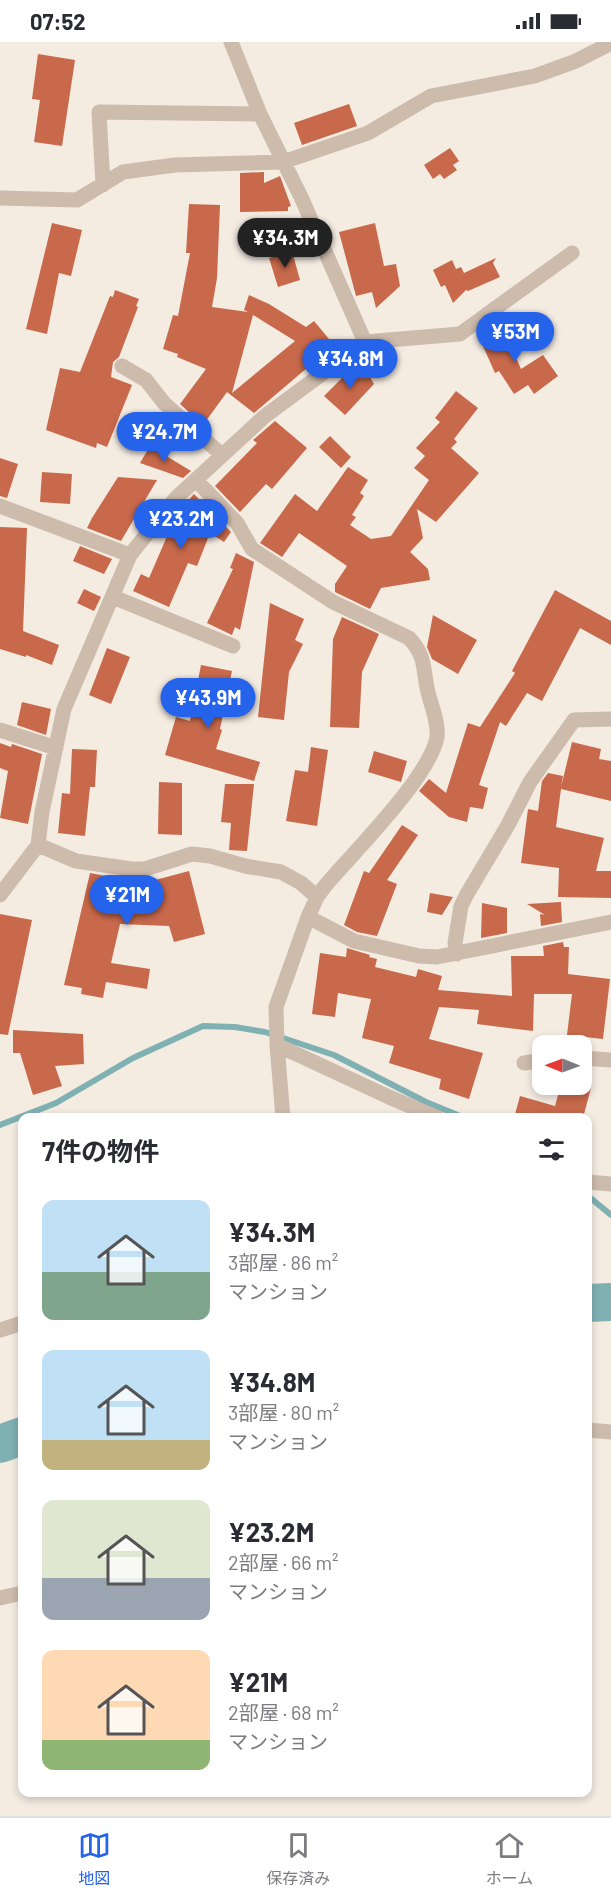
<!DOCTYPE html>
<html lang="ja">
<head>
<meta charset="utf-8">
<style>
	:root { --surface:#fff; --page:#f7f7f7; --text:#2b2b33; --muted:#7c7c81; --line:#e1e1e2; --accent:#2563eb }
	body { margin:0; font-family:Barlow,"Noto Sans JP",sans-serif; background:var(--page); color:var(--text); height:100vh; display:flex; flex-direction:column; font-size:22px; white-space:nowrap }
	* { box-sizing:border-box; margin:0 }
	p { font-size:20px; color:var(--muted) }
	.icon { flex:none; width:33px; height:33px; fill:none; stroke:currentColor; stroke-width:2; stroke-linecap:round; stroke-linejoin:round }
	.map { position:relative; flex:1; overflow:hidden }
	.panel { position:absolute; left:18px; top:1071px; width:574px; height:684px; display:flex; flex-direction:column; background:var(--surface); border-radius:12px; box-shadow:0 3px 9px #0003 }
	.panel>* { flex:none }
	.needle { width:39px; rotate:271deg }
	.fabs { position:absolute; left:532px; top:993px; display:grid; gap:12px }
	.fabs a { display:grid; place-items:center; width:60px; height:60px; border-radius:12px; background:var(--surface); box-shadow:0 3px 9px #0003; font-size:30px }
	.price { position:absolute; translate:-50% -51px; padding:0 14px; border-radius:21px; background:var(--accent); color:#fff; font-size:20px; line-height:39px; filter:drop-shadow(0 2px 3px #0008) }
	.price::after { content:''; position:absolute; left:50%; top:36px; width:18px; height:14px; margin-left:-9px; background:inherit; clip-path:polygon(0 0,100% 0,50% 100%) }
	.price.selected { background:#222; color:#fff }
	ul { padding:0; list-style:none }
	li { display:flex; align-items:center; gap:18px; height:150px; padding:0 24px }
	li span { display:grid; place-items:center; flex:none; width:168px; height:120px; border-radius:12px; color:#555 }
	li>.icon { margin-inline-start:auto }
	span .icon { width:72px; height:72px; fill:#fffc; stroke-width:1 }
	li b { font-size:26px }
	h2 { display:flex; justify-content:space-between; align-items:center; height:72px; padding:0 24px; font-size:26px }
	.status { display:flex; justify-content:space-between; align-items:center; height:42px; padding:0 30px; background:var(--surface); direction:ltr }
	.status svg { height:16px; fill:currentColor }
	.tabs { display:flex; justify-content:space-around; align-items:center; height:84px; border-top:2px solid var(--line); background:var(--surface); font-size:16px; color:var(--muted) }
	.tabs a { display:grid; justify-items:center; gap:3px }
	.tabs .selected { color:var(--accent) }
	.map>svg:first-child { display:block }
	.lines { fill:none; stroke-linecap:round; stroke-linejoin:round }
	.stream { stroke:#7fb0b2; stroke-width:6 }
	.river { stroke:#7fb0b2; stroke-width:38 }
	.building { fill:#c8694b; fill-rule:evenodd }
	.street { stroke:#cdbbac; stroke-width:15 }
</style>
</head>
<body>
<div class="status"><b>07:52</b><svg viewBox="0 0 49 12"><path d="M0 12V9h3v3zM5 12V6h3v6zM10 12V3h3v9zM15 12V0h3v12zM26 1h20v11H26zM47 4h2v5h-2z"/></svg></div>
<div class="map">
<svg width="611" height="1774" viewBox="0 0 611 1774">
	<rect width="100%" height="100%" fill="#f4ebe1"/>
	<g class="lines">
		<path class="stream" d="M0,1083L56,1061L133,1016L203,984L235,985L265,990L334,1013L426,1060L465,1076
			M588,1154L611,1173"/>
		<path class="river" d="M588,1261L611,1260
			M0,1402L22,1394"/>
	</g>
	<path class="building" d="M38,12L75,18L62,104L34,100L40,58L32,57Z
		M349,62L357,84L302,103L294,81Z
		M450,106L459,119L453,123L457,128L444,137L440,132L433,137L424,123Z
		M264,130V141L280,134L291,164L288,165V169L240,170V131Z
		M189,162L220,163L217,236L212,265L248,270L244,268L249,253L269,262L306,285L314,279L334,303L254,371L227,350L203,383L180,362L206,327L177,315L178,312L163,307L173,273L178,274L190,211H186ZM253,273L295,299L232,351Z
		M52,181L82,188L71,234L59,231L47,292L26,287Z
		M375,181L384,224L396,222L400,244L376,266L372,250L356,254L339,190Z
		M292,209L300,238L278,245L269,216Z
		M496,216L493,221L500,235L468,249L466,248L453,261L445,243L441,245L433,228L452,218L456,227L461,225L464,231Z
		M115,248L139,257L136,264L138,265L119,315L113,320L111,335L132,343L107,405L97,401L96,406L46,388L60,326L80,330L110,254L113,255Z
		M502,283L521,327L543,313L558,334L534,352L528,343L514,352L499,329L495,331L478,293Z
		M362,321L374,342L345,373L324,354L343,335L346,338Z
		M456,349L478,366L454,397L457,400L451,406L479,431L436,480L417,467L423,496L410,510L428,527L430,538L381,546L370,567L335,550V542L347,524L299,491L282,515L260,501L295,452L317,469L348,425L368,438L360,451L364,454L352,473L356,475L350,483L371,497L391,494L429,438L414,426L425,414L416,406L440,380L435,376Z
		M275,379L307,406L272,447L266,442L240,470L215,444L257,401L253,398Z
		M330,394L351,415L341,426L319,405Z
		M150,404L191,429L183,436L140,421Z
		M0,416L18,422L7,456L0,454Z
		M42,430L72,432L70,462L40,460Z
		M118,435L157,438L121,499L87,486L92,476Z
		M194,452L231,490L224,500L210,491L197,524L188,521L169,565L133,549L141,532L149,536L175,476L173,475Z
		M0,485L27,486L23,589L59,603L52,623L26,613V615L0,607Z
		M80,504L112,517L104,532L73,519Z
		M236,511L254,520L240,588L235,585L232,593L207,581L233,527L230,526Z
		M84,547L101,555L94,569L77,561Z
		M555,548L611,579V603L580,586L542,659L527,651L506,684L500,680L479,743L488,746L483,767L470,765L467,780L449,775L419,749L429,737L446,751L468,681L480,685L515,631L512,629Z
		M270,561L304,577L295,598L303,602L289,630L284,678L258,675Z
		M433,573L477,598L458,632L432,617L427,605Z
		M342,575L379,592L362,630L359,686L330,685L333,597Z
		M107,606L130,615L111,662L89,653Z
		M201,623L232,629L220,687L222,688L216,707L260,720L254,739L165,713L176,675L190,679Z
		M22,660L51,667L46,693L17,683Z
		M572,700L601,707L599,717L611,719V759L561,747L556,785L604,796L596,829H611V856L558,855L559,826L521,821L528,767L538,769L542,739L548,731L563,734L561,745Z
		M0,701L11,705L12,702L42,712L28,782L0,776L8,729L0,726Z
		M311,705L328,708L317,784L286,779L295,728L308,730Z
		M72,707L97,708L95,745H90L85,794L58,791L62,751L70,752Z
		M374,709L407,719L401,740L368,730Z
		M159,740L182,741V793L158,792Z
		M225,742H254L247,809L229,808L231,781L221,780Z
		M402,783L418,793L387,838L397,842L377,894L357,890L344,883L364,829L369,831Z
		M189,829L205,892L174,900L169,884L120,882L111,921L150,927L147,947L106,940L103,956L81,952L82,946L64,943L90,831L144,841Z
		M430,851L453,855L442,873L427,870Z
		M561,860L562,880L541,884L540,872L545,873L527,862Z
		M482,861L507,866V891L481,896Z
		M0,872L32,878L8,993L0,992Z
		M563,900L564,905H569L568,932L610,937L603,997L567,993L572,952H534L533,989L477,982L479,968L439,965L429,997L483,1011L469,1057L439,1047L441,1037L389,1021L394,1004L362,996L371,957L338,951L335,975L312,972L320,911L346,915L347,906L370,913L369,915L377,917L375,925L416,935L418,927L442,934L438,948L512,954L511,914H544L543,904Z
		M13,988L83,992L84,1022L55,1024L62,1044L33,1053L20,1011H13Z
		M561,1042H592L583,1076H514L520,1054L555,1064Z"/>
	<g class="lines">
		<path class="street" d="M103,143L99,70L260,72
			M0,156L77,158L123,130L175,123L283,120L368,91L431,54L535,34L576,19L611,1
			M365,300L460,292L572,211
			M122,324L146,338L164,361L222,413
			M196,438L237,481L252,507L333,560L409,596C425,613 423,624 427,646C430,661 439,680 437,695C430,735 353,811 325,844L317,855L308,875L276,965L277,1003L283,1076
			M0,464L130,513L64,667L42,770L38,803L0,853
			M130,513L176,456L265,374L365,300L301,155L260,72L231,0
			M113,555L233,604
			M0,688L56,706
			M38,803L76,819L132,827H145L192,812L210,814L245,824L281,830L301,841L317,855
			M308,875L354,899L419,914L437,915L611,880
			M457,912L455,901L461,864L467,852L508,783L530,740L574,678L611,677
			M277,1003L389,1055L438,1076
			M582,1016L611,1018
			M524,1021L543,1018
			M588,1140L611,1142
			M0,1288L22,1281
			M588,1388L611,1390
			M0,1556L22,1551"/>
	</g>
</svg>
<div class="fabs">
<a><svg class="needle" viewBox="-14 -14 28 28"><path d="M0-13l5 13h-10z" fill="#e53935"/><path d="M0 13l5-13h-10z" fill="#7c7c81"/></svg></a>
</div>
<b class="price selected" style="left:285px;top:227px">¥34.3M</b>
<b class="price" style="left:515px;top:321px">¥53M</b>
<b class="price" style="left:350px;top:348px">¥34.8M</b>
<b class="price" style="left:164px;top:421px">¥24.7M</b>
<b class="price" style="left:181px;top:508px">¥23.2M</b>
<b class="price" style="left:208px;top:687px">¥43.9M</b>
<b class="price" style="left:127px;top:884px">¥21M</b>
<section class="panel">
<h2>7件の物件<svg class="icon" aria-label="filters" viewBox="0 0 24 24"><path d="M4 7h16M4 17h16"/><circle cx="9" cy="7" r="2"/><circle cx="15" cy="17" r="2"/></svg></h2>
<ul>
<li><span style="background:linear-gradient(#bfe0f5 60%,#7fa58c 0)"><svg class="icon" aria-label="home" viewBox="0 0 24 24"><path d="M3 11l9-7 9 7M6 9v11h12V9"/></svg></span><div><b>¥34.3M</b><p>3部屋 · 86 m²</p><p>マンション</p></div></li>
<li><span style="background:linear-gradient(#bfe0f5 75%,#c2b280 0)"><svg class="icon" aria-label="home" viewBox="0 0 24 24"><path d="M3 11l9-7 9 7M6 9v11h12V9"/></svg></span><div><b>¥34.8M</b><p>3部屋 · 80 m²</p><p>マンション</p></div></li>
<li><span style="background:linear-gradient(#dfe7d0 65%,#9aa5b1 0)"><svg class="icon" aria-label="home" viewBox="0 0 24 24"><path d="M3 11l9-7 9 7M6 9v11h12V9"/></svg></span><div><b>¥23.2M</b><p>2部屋 · 66 m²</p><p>マンション</p></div></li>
<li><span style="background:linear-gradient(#ffd9b3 75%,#8fb573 0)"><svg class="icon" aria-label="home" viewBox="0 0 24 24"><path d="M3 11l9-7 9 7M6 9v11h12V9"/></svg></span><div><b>¥21M</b><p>2部屋 · 68 m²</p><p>マンション</p></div></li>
</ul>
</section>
</div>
<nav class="tabs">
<a class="selected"><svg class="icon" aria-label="map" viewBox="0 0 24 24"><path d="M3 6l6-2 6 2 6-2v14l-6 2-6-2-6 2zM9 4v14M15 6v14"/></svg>地図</a>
<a><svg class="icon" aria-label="saved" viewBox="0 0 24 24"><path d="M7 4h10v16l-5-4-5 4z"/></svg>保存済み</a>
<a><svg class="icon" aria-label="home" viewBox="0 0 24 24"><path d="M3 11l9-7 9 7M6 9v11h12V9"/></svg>ホーム</a>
</nav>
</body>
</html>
